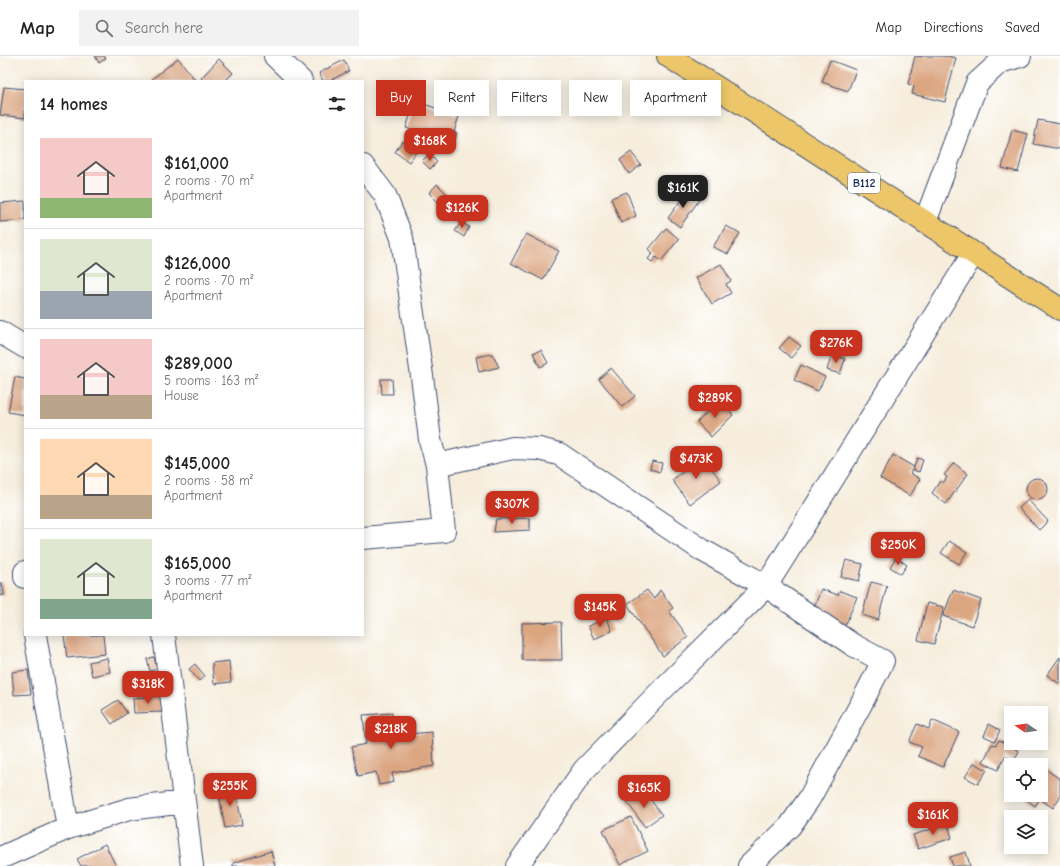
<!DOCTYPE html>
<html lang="en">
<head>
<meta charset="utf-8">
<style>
	:root { --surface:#fff; --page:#f2f2f2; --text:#222; --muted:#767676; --line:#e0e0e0; --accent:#c8321e }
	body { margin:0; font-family:"Comic Neue",sans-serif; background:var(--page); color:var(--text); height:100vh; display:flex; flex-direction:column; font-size:15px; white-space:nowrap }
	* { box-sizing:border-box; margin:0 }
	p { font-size:13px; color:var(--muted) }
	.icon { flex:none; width:22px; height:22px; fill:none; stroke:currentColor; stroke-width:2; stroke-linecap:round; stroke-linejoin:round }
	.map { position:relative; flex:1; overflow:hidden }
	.details { position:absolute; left:24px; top:24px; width:340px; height:556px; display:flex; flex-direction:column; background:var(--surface); border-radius:0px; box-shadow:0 2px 10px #0003 }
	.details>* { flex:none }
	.top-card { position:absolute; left:376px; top:24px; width:380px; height:36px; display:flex; gap:8px }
	.needle { width:26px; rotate:283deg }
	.tools { position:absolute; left:1004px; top:650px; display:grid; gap:8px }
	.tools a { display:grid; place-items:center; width:44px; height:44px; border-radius:0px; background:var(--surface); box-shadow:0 2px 10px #0003; font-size:20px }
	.price { position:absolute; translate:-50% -34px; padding:0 9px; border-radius:8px; background:var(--accent); color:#fff; font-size:13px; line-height:26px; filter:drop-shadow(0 1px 2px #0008) }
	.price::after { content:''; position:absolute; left:50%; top:24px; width:12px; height:9px; margin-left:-6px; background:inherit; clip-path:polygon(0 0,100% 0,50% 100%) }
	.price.on { background:#222; color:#fff }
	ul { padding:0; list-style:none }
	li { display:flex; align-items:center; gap:12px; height:100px; padding:0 16px }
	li+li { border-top:1px solid var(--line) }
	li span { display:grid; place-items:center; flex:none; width:112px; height:80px; border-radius:0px; color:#555 }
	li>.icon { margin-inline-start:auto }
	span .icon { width:48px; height:48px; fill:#fffc; stroke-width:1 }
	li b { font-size:17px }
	h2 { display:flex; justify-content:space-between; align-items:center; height:48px; padding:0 16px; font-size:17px }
	.pill { padding:0 14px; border-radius:0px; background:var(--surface); box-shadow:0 2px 10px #0003; font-size:14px; line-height:36px }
	.pill.on { background:var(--accent); color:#fff }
	header { display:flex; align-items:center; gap:24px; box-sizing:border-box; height:56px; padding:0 20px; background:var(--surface); border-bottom:1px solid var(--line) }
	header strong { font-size:19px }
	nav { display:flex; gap:22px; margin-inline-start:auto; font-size:14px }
	.search { width:280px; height:36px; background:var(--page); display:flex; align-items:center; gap:10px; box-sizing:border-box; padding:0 14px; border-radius:0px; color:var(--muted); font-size:15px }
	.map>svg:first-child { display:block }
	.building { fill:#dba580 }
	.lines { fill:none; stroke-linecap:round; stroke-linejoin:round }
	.minor-casing { stroke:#3c4c71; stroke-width:24 }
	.major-casing { stroke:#3c4c71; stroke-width:24 }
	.minor { stroke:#fff; stroke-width:22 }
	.major { stroke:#ecc669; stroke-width:22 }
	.labels { text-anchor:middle; stroke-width:4; stroke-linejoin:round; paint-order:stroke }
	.shield { fill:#fff; stroke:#5f6d8e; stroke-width:1 }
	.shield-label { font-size:12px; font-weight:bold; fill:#1b2f5e }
</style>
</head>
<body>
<header>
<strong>Map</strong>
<div class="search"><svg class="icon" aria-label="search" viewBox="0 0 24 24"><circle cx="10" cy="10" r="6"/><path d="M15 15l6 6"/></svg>Search here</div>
<nav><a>Map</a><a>Directions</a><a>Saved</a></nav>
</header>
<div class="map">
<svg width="1060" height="810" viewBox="0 0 1060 810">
	<rect width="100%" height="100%" fill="#fff"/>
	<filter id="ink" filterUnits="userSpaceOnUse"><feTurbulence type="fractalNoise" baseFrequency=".025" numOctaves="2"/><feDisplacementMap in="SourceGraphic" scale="8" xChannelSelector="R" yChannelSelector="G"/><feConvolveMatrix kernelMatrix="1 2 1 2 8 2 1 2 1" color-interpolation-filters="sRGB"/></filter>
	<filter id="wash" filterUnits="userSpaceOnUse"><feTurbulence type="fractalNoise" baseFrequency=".012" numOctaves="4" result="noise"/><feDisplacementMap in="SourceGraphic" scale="16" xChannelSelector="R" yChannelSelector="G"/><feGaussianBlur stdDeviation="0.9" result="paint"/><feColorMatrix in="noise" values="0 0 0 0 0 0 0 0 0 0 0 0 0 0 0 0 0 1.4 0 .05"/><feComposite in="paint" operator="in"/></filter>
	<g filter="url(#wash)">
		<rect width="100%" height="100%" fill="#f6eddc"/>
		<g id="blocks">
			<path class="building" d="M95,0H104L106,2L99,7Z
				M915,0L922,1V0H948L956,2L945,46L912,38L914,30L908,28Z
				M178,2L196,25H154L152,23Z
				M219,3L233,17L225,25H204L201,22Z
				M344,4L349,15L329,25H323L319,17Z
				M830,4L856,14L848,35L822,26Z
				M4,31L25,33V62L0,59Z
				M415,45L459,60L454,76L457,77L454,86L440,82L438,87L420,81L422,78L406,72Z
				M1038,64L1060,68V93L1033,88Z
				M1012,74L1028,78L1018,116L1002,112Z
				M402,85L417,95L409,106L395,96Z
				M631,96L641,109L629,118L620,104Z
				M429,98L437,106L430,113L422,105Z
				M437,128L448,139L440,148L429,137Z
				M627,136L636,160L621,167L611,142Z
				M687,136L699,144L680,171L668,162Z
				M25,145V164L0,166V147Z
				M461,166L469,171L464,181L455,175Z
				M726,170L740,177L728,198L713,191Z
				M666,172L679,183L661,205L656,201L652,206L648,203L653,197L649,193Z
				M526,178L559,195L543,224L511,207Z
				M721,208L731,225L726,228L731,237L712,248L696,222Z
				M789,281L801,290L791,302L779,292Z
				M541,294L548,307L540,311L533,297Z
				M492,298L499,311L479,316L476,301Z
				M832,298L845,303L840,318L827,314Z
				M801,309L825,321L818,335L794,324Z
				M611,312L635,340L622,351L599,323Z
				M15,321L25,323V359L8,356Z
				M381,323H392L393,338H382Z
				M720,344L733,359L711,381L697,366Z
				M893,399L914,411L910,417L920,423L910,440L880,422Z
				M703,401L721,425L690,448L672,424Z
				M917,402L923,404L919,416L913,414Z
				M652,405L662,407L660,416L650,413Z
				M954,407L968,418L946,448L932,437L940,425L943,427L947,421L944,419Z
				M1026 433a11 11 0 1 1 22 0a11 11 0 1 1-22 0Z
				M1028,444L1048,465L1039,474L1019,452Z
				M530,462V474L494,476L496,463Z
				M949,485L967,496L959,508L941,497Z
				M896,501L907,509L901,518L890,511Z
				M846,504L863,508L859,525L841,521Z
				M2,526L4,539L0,540V527Z
				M871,526L887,530L878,564L862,559Z
				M821,533L838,539L840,535L857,541L845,570L812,557Z
				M647,534L654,543L660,534L673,552L669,555L688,581L663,600L627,548Z
				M953,534L981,544L972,570L943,560Z
				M927,547L944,551L934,588L918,584Z
				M607,562L612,575L594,583L588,570Z
				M561,566L562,604H522V567Z
				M64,579H103L105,598L67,602Z
				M154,601L157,613L150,615L147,603Z
				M1060,601V628L1047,619Z
				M107,602L110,616L92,620L89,606Z
				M229,605L231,626L214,628L212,607Z
				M195,608L205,620L199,625L189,613Z
				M28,614L31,638L14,639L12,616Z
				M161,640L162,656L134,657L133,642Z
				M118,644L127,657L112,668L102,654Z
				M392,657L396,679L432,676L434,710L392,717L394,726L379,729L376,716L358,720L351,691L366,688L363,659Z
				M932,664L959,676L943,711L918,700L922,691L909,686L917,668L929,673Z
				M989,668L1000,674L995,685L984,680Z
				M999,684L1019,695L1014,705L1005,700L998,714L983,706L992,688L996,689Z
				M974,707L987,714L978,728L965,721Z
				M1041,710L1060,723V741L1053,752L1040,743L1035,750L1020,739H1041Z
				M235,730L242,769L225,772L218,733Z
				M643,734L662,759L645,771L627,746Z
				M631,761L648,795L620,809L603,774Z
				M948,768L952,782L918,793L913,779Z
				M105,788L116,810H81L77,803Z
				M271,795L275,810H233V807Z
				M966,796L970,810H953L950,801Z"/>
		</g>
	</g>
	<g filter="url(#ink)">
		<use href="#blocks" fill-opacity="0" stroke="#3c4c71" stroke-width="1"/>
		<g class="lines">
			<defs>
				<path id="minor" d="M275,0L301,25
					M363,110L385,139L402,182L422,320L430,384L437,409L444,475L363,482
					M925,166L977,27L1000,6L1020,0
					M0,276L25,291
					M437,409L513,392L539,393L559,398L702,494L766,530L853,589L883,605L861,648L809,743L790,770L749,810
					M25,516V521
					M35,579L68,772
					M164,579L192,810
					M0,802L68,772L129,753L184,746
					M517,810L584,714L656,640L766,530L973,198"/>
				<path id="major" d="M668,0L1060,253"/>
			</defs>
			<use href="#minor" class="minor-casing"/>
			<use href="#major" class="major-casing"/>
			<use href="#minor" class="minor"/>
			<use href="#major" class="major"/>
		</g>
	</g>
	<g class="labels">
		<rect class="shield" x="848" y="117" width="32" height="20" rx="3"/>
		<g class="shield-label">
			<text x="864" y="131">B112</text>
		</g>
	</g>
</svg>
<div class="tools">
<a><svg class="needle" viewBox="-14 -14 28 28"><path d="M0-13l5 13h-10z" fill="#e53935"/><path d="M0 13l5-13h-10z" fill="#767676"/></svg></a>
<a><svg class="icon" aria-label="locate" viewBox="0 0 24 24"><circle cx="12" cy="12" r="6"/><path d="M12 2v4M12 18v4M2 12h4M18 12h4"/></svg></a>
<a><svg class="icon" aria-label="layers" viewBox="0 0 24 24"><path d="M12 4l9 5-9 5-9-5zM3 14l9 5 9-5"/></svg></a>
</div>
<b class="price" style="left:430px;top:106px">$168K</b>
<b class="price on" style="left:683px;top:153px">$161K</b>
<b class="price" style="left:462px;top:173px">$126K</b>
<b class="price" style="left:836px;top:308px">$276K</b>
<b class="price" style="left:715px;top:363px">$289K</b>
<b class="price" style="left:696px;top:424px">$473K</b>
<b class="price" style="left:512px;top:469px">$307K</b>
<b class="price" style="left:898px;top:510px">$250K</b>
<b class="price" style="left:600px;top:572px">$145K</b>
<b class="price" style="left:148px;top:649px">$318K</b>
<b class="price" style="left:391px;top:694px">$218K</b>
<b class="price" style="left:230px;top:751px">$255K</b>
<b class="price" style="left:644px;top:753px">$165K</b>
<b class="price" style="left:933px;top:780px">$161K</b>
<div class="top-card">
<a class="pill on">Buy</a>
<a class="pill">Rent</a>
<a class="pill">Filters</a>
<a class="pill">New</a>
<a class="pill">Apartment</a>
</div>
<section class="details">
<h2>14 homes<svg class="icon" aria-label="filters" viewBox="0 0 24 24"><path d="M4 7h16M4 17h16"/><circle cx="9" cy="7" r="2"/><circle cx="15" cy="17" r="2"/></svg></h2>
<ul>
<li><span style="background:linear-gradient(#f6c9c9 75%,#8fb573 0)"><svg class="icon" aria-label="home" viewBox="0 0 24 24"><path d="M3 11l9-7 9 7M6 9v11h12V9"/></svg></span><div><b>$161,000</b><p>2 rooms · 70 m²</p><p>Apartment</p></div></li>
<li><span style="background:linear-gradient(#dfe7d0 65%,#9aa5b1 0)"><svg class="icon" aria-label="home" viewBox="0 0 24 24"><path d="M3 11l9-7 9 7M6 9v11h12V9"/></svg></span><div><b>$126,000</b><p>2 rooms · 70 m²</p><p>Apartment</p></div></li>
<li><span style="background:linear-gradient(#f6c9c9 70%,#b9a48a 0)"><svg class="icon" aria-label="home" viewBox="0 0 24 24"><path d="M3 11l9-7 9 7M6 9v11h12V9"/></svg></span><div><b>$289,000</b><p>5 rooms · 163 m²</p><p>House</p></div></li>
<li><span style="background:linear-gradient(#ffd9b3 70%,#b9a48a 0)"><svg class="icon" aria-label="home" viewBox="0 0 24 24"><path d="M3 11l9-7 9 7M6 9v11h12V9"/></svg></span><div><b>$145,000</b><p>2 rooms · 58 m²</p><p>Apartment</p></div></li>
<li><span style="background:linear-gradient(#dfe7d0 75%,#7fa58c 0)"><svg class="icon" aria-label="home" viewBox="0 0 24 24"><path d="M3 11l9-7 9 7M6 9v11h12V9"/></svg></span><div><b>$165,000</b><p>3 rooms · 77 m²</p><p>Apartment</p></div></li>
</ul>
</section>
</div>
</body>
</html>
